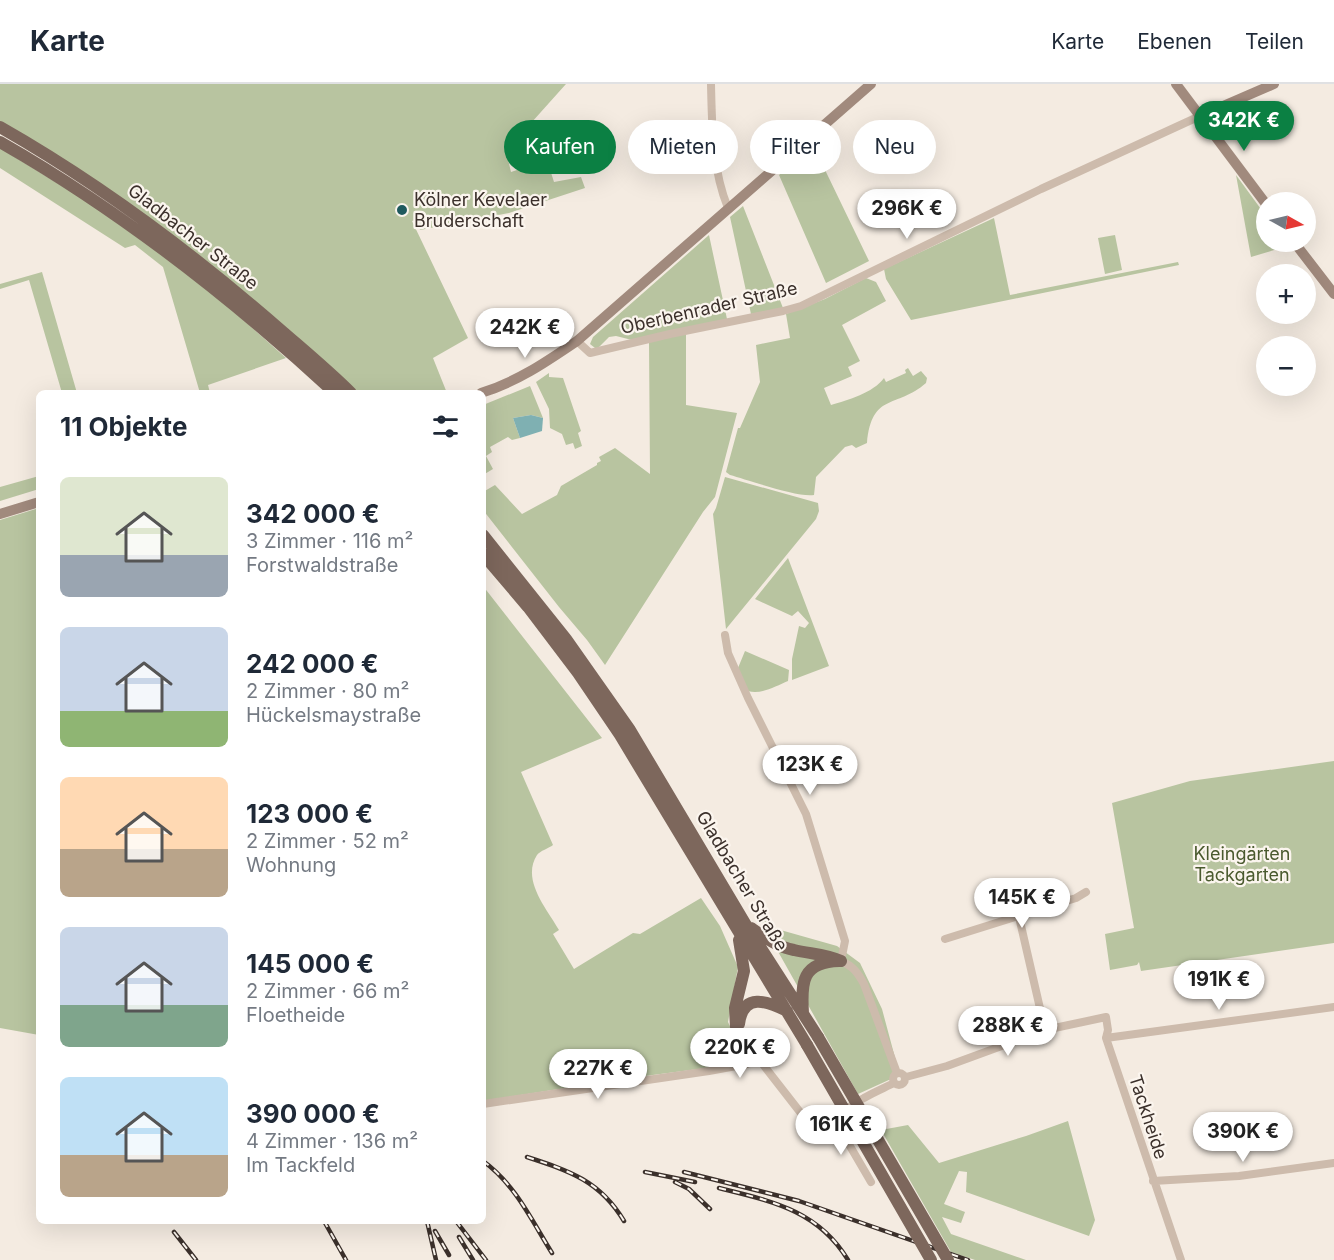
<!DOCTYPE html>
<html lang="de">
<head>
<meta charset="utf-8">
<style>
	:root { --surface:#fff; --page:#f6f6f7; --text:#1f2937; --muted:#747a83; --line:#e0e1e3; --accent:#0b8043 }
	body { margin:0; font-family:Inter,sans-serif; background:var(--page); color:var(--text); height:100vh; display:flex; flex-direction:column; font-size:22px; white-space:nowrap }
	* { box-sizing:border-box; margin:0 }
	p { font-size:20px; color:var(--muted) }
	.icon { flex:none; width:33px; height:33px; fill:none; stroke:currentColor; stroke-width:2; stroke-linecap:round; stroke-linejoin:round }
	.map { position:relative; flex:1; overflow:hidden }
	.details { position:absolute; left:36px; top:306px; width:450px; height:834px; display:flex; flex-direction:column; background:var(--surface); border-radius:9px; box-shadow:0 6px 24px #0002 }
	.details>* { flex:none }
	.banner { position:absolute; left:504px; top:36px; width:570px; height:54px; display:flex; gap:12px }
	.needle { width:39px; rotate:98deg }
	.tools { position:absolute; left:1256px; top:108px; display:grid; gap:12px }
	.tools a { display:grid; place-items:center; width:60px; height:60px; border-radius:50%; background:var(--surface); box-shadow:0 6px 24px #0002; font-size:30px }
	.price { position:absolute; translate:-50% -51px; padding:0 14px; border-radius:21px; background:#fff; color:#222; font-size:20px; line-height:39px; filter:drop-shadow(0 2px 3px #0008) }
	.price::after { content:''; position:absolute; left:50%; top:36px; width:18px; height:14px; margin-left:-9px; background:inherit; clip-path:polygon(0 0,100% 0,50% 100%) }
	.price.selected { background:var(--accent); color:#fff }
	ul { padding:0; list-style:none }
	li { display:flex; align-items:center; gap:18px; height:150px; padding:0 24px }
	li span { display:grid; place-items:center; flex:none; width:168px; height:120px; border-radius:9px; color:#555 }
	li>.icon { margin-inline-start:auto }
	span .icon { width:72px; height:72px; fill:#fffc; stroke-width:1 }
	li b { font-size:26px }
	h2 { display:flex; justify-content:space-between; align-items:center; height:72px; padding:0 24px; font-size:26px }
	.tag { padding:0 21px; border-radius:27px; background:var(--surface); box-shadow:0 6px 24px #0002; font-size:21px; line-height:54px }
	.tag.selected { background:var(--accent); color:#fff }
	header { display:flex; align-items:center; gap:36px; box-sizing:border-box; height:84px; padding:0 30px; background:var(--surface); border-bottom:2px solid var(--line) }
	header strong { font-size:28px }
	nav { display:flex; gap:33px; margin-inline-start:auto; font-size:21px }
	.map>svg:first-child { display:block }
	.green { fill:#b8c4a0 }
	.water { fill:#7fb0b2 }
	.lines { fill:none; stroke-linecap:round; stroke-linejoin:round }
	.street { stroke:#cdbbac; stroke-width:8 }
	.secondary { stroke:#a18a7d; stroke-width:10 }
	.primary { stroke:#7d675c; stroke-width:12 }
	.rail-casing { stroke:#3b302b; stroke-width:4.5 }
	.rail { stroke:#fbf5ee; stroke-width:2; stroke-dasharray:7; stroke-linecap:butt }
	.primary-bridge { stroke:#7d675c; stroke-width:12 }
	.poi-dot { fill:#1f5a5e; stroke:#fbf5ee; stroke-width:2 }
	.labels { text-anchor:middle; stroke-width:4.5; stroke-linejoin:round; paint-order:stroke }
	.poi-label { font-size:18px; fill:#3b302b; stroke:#fbf5ee; text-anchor:start }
	.street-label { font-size:18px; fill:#3b302b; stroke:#fbf5ee }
	.park-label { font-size:18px; fill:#4a5a2e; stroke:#fbf5ee }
</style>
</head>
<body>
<header>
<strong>Karte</strong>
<nav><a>Karte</a><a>Ebenen</a><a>Teilen</a></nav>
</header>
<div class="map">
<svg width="1334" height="1176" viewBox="0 0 1334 1176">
	<rect width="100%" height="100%" fill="#f4ebe1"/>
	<path class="green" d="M0,0H566L506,67L511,88L547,76L554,98L581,93L585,104L509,129L420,146L416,136L412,137L468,254L433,274L447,309L456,308L450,309H357L244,208L0,38Z
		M813,61L869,177L826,199L779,91Z
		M0,64L93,121L161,170L223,218L286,274L208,301L210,309H200L163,183L135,161L125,164L0,84Z
		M1236,91L1266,132V158H1285L1288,162L1251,173Z
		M743,122L783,224L751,230L730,133Z
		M994,134L1010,211L1178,178L1179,181L911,236L886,195L884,185Z
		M709,151L727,235L632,256L616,252L609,253L598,264H595L590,260L593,253Z
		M1115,151L1122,186L1105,190L1098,154Z
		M42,188L77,309H62L29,196L0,205V200Z
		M866,194L876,198L886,217L842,241L860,277L848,283L852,292L824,304L831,321C848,316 873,309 884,294L886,298L906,289L905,286L908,284L913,292L921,287L927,294L926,299C896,325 872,308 867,359L856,364L852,361L845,363L816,393L814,411C799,414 748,396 730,391L726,388L738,344H740L760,298L756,261L790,254L786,230L825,215Z
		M686,249V321L737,329L715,413L703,428L605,581L587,556L559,523L483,426V408L495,401L522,430L557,411L561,402L597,381V379L601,377L599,373L615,364L650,390L649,258Z
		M549,289V293L563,294L581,347L578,349L582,362L575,365L573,359L566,361L562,350L550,344L549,325L536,298Z
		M530,302L543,334L531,331L513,334L520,354L512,356L508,353L490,363L492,368L486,372L493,385L483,391V321Z
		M39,392V405L0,417V403Z
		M725,393L818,419L819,427L816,435L726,545L713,430L716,424Z
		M39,424V951L0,944V436Z
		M788,474L829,582L792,596V575L799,542L805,544L809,539L798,527L792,532L755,515Z
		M483,502L602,654L521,688L553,761C549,764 540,767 537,771C521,796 547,825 559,846L553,850L574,885L633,849L640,850L701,814L720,842L738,883L728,938L736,955L746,969L744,979L630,994L483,1017Z
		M745,567L789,586L788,597C776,602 761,611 748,607L738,584Z
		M1334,677V859L1141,887L1139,878L1137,881L1110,886L1105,850L1134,844L1112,719L1190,697Z
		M757,830L777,845L837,862L860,879L882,925L897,981L891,995L858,1010Z
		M1068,1037L1095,1136L1089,1152L966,1108L967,1088L959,1087L944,1120L965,1128L961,1139L942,1133L951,1150L1026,1176H975L951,1168L881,1046L908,1041L939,1079L1026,1052Z"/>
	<path class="water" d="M531,331L543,334L542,347L520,354L513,334Z"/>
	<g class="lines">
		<path class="street" d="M711,0C712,42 712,85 728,124
			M577,257L590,269L670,250L783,227L801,222L1041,105L1200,32
			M725,551L728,569L748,614L806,730L845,857L841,877C853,882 858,889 864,900L897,989
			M1019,833L1045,946
			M945,855L1076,814L1086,808
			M1106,954L1334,923
			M893 995a6 6 0 1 1 12 0a6 6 0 1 1-12 0Z
			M906,993L947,982L1045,946L1106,933L1108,946L1106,954L1181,1176
			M483,1020L709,987L747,980L758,974L800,1028C826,1045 842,1026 864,1014C874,1008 884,1004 894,999
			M833,1033L871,1098
			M1153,1097L1239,1092L1334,1079"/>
		<path class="secondary" d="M1176,0L1266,120
			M1200,32L1274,0
			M1294,158L1334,210
			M481,309C517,298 546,278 577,257L871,0
			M0,430L39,418"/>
		<path class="primary" d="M0,43C102,101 195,171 283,248C306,268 330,288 351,309
			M0,58C121,127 233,215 335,309
			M483,451L566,555L630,646L746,841L818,953
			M483,470L528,523L578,589L620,651L807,961
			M751,844C764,853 778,863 794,866C811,870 826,870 841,877
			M739,856L744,887L735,924L736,943L742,955L758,974
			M803,929C801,898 802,878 839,877
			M739,940C743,908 767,917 787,927"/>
		<defs>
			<path id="rail" d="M527,1073C570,1087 600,1097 624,1137
				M483,1077C515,1100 532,1137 552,1169
				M645,1088L695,1098
				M684,1088L799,1117L968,1176
				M675,1098L689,1105L710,1125
				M719,1104C771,1117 818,1126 848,1176
				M324,1137L346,1176
				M427,1137L436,1176
				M456,1137L486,1176
				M435,1147L449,1171
				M174,1148L196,1176
				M459,1153L473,1176"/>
		</defs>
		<use href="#rail" class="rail-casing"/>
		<use href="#rail" class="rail"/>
		<path class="primary-bridge" d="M818,953L948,1176
			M807,961L931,1176"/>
	</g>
	<circle class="poi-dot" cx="402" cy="126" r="6"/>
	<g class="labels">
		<g class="poi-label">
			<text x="414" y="122">Kölner Kevelaer<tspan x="414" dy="21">Bruderschaft</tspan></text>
		</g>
		<g class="street-label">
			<text transform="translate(193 153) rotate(38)" y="6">Gladbacher Straße</text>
			<text transform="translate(709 224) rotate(-13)" y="6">Oberbenrader Straße</text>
			<text transform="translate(742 797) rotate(59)" y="6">Gladbacher Straße</text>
			<text transform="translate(1148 1033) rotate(72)" y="6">Tackheide</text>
		</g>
		<g class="park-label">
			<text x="1242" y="776">Kleingärten<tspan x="1242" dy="21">Tackgarten</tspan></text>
		</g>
	</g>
</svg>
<div class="tools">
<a><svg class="needle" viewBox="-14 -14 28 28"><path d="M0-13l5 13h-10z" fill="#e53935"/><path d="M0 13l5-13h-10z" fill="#747a83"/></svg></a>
<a>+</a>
<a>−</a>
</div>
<b class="price selected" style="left:1244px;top:68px">342K €</b>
<b class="price" style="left:907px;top:156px">296K €</b>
<b class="price" style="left:525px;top:275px">242K €</b>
<b class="price" style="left:810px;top:712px">123K €</b>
<b class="price" style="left:1022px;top:845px">145K €</b>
<b class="price" style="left:1219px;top:927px">191K €</b>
<b class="price" style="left:1008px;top:973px">288K €</b>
<b class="price" style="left:740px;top:995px">220K €</b>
<b class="price" style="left:598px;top:1016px">227K €</b>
<b class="price" style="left:841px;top:1072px">161K €</b>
<b class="price" style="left:1243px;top:1079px">390K €</b>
<div class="banner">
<a class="tag selected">Kaufen</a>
<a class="tag">Mieten</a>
<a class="tag">Filter</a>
<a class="tag">Neu</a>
</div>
<section class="details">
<h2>11 Objekte<svg class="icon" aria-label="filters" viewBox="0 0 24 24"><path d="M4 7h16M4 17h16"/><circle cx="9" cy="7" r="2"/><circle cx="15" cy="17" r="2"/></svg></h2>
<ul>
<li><span style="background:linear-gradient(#dfe7d0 65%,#9aa5b1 0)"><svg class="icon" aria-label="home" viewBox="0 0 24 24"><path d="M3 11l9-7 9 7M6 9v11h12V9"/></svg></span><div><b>342 000 €</b><p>3 Zimmer · 116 m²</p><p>Forstwaldstraße</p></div></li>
<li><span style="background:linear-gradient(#c9d6e8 70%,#8fb573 0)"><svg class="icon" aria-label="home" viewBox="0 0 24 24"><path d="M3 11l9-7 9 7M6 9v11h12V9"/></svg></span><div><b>242 000 €</b><p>2 Zimmer · 80 m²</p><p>Hückelsmaystraße</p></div></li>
<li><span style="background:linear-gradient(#ffd9b3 60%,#b9a48a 0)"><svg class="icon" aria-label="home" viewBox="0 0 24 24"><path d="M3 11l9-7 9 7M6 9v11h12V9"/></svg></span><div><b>123 000 €</b><p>2 Zimmer · 52 m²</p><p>Wohnung</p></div></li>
<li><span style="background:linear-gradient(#c9d6e8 65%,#7fa58c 0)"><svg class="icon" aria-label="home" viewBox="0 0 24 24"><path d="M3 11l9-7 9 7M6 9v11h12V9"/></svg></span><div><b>145 000 €</b><p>2 Zimmer · 66 m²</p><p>Floetheide</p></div></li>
<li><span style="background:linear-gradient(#bfe0f5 65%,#b9a48a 0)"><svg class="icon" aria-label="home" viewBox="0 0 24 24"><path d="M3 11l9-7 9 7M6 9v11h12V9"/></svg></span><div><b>390 000 €</b><p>4 Zimmer · 136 m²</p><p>Im Tackfeld</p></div></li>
</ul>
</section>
</div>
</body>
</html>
